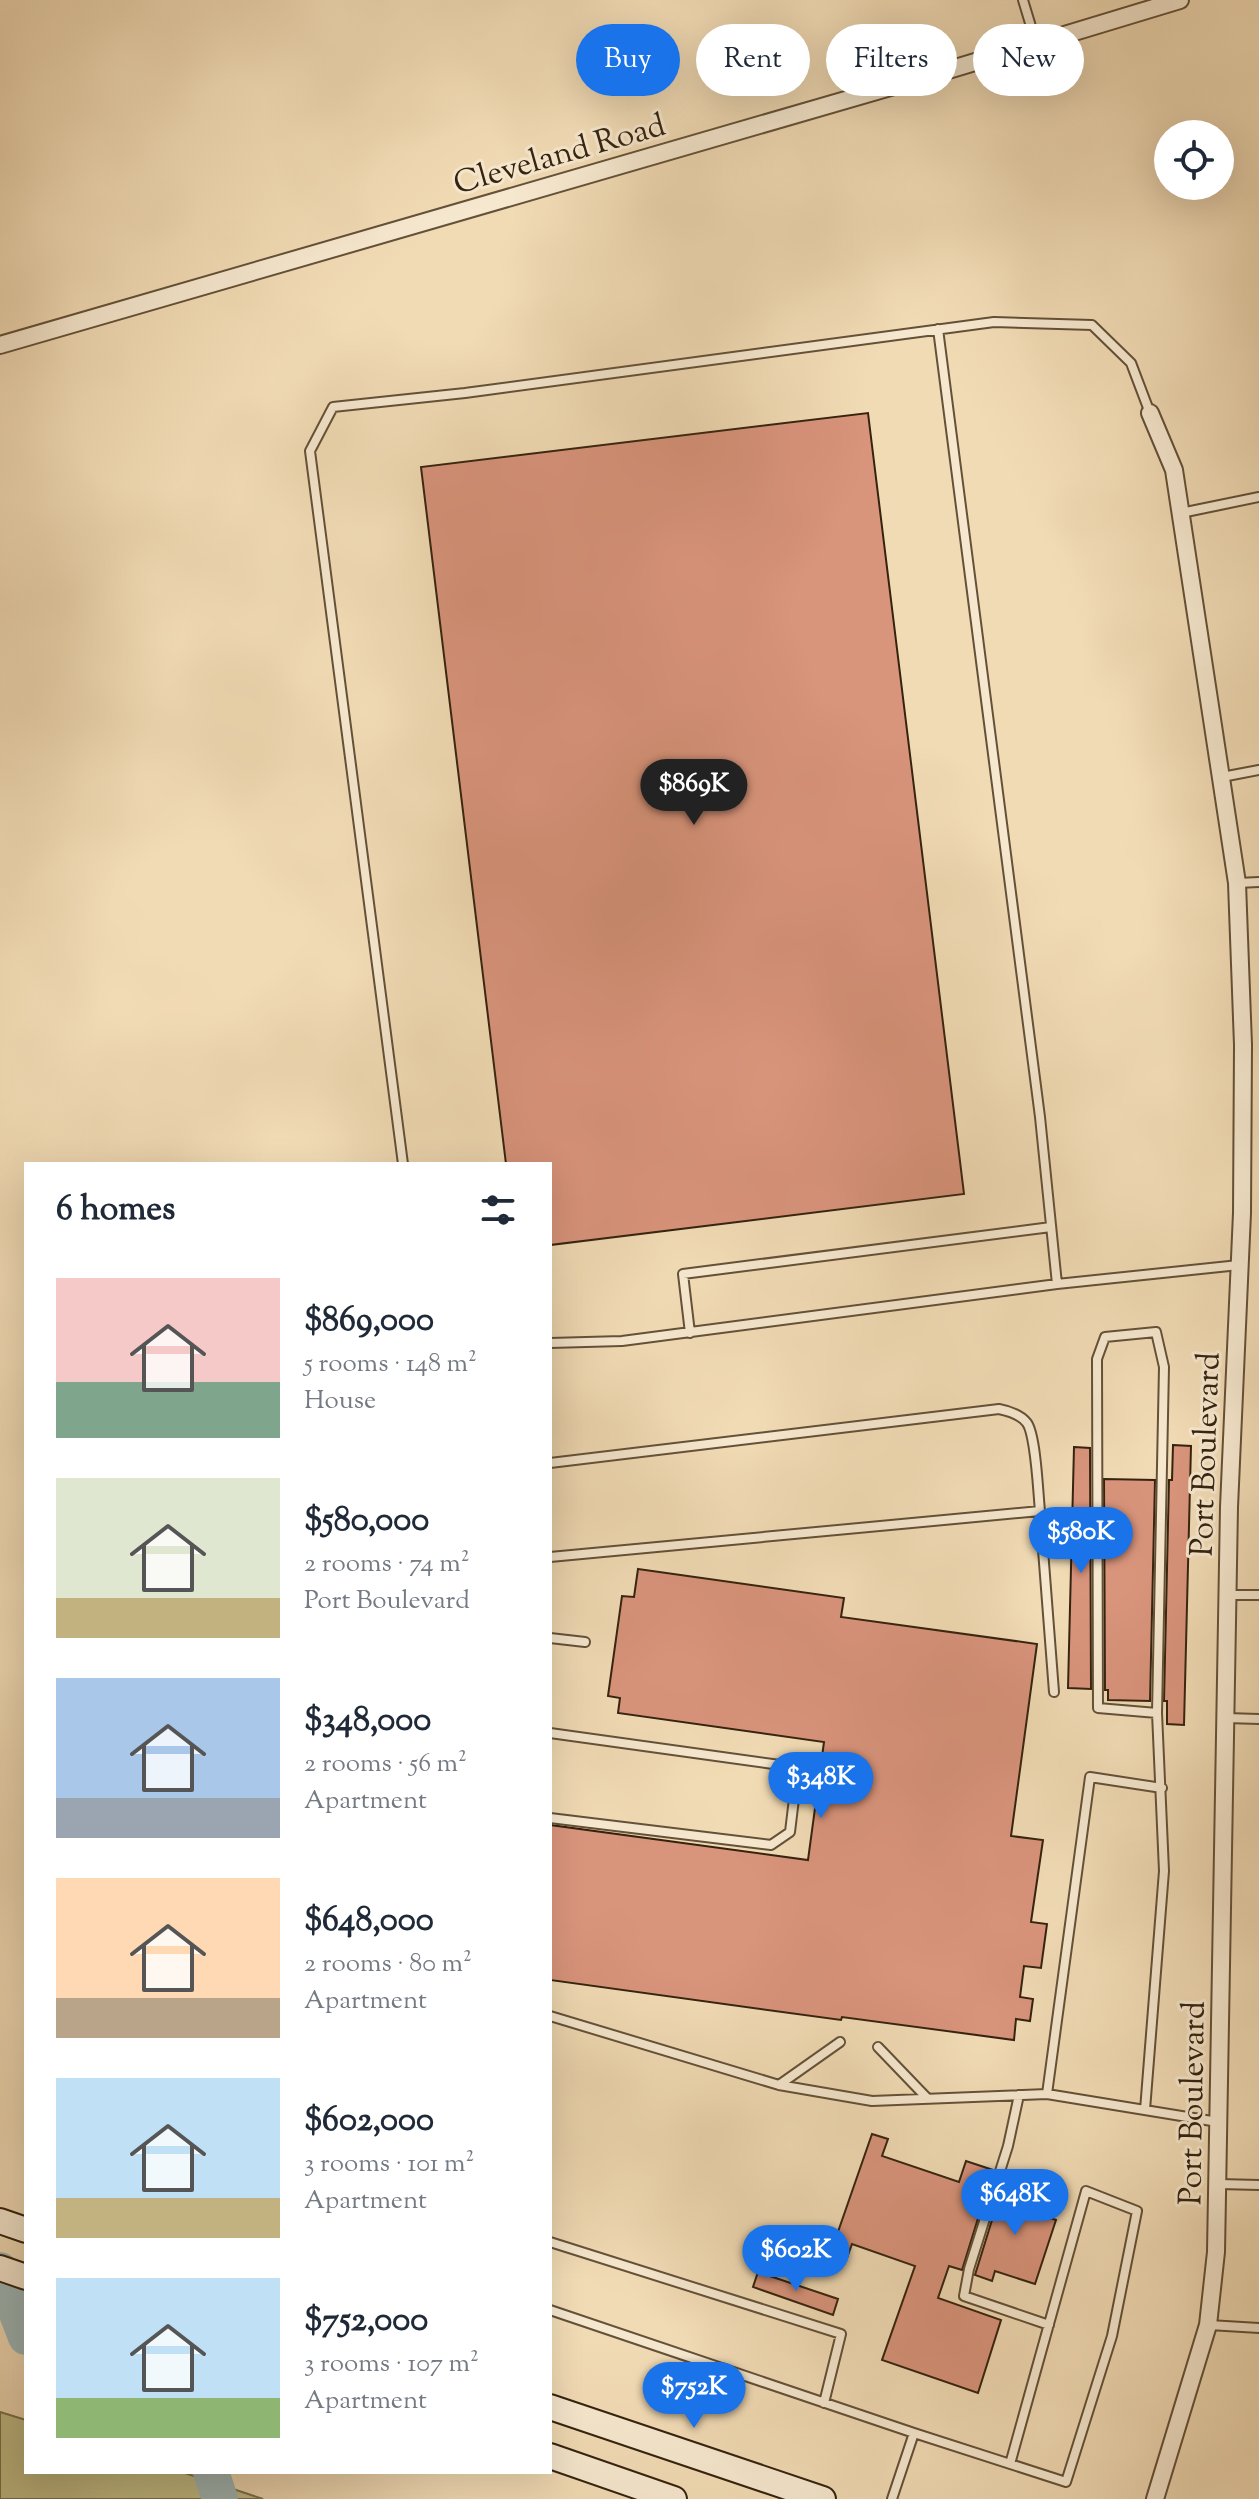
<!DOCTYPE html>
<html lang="en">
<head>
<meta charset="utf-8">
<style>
	:root { --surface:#fff; --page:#f6f6f7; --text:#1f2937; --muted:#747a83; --accent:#1a73e8 }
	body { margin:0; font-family:"Sorts Mill Goudy",serif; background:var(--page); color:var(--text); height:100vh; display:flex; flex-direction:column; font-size:30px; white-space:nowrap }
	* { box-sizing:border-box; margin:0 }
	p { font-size:26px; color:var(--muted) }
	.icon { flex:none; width:44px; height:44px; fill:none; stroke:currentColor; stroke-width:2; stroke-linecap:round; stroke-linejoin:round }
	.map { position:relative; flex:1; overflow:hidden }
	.sheet { position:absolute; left:24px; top:1162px; width:528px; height:1312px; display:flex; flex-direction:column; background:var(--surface); border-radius:0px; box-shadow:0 8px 32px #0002 }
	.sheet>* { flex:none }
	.banner { position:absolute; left:576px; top:24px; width:562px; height:72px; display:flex; gap:16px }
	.buttons { position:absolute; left:1154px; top:120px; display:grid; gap:16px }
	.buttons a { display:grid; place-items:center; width:80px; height:80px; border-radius:50%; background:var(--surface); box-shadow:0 8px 32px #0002; font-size:40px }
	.price { position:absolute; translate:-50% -68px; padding:0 18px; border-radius:28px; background:var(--accent); color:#fff; font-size:26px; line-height:52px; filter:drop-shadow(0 2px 4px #0008) }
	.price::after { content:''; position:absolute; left:50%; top:48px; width:24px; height:18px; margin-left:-12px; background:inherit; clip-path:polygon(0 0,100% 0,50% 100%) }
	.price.active { background:#222; color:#fff }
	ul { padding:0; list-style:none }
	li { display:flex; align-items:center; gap:24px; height:200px; padding:0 32px }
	li span { display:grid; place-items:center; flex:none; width:224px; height:160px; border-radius:0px; color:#555 }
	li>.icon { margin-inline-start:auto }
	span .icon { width:96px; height:96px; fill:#fffc; stroke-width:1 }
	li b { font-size:34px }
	h2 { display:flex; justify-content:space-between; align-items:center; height:96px; padding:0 32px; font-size:34px }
	.pill { padding:0 28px; border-radius:36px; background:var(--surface); box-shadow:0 8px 32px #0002; font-size:28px; line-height:72px }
	.pill.active { background:var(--accent); color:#fff }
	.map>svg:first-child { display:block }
	.green { fill:#c1be88; stroke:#7b704c; stroke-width:2 }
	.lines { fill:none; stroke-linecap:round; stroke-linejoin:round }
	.river { stroke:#9fb8b8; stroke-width:36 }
	.building { fill:#d9947c; stroke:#35230f; stroke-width:2 }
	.lane-casing { stroke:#645138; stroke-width:12 }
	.street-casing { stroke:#645138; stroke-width:20 }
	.secondary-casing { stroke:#35230f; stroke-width:28 }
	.lane { stroke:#f6e8cf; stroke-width:8 }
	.street { stroke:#f6e8cf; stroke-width:16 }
	.secondary { stroke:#f6e8cf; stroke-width:24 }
	.labels { text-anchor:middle; stroke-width:6; stroke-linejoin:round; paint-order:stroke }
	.street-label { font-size:32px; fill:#35230f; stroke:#f6e8cf }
</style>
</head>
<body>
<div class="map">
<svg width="1259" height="2499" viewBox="0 0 1259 2499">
	<rect width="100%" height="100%" fill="#f1dbb5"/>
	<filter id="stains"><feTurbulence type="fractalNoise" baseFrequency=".0025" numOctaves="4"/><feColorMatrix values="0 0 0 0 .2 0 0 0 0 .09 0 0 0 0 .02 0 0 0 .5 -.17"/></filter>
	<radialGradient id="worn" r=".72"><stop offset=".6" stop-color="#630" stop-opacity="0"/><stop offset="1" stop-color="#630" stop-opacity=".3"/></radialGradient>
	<path class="green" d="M0,2412L26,2420V2472H182L263,2499H0Z"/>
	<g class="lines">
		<path class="river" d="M0,2270L26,2337
			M211,2472L220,2499"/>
	</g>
	<path class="building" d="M868,413L964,1194L550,1245V1164H506L421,467Z
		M1173,1445L1191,1446L1184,1725L1167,1724V1701H1164L1169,1480H1172Z
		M1074,1447L1090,1448L1091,1689L1068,1688Z
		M1104,1479L1155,1480L1150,1701L1108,1700V1690H1105Z
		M638,1569L844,1598L841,1617L1037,1644L1011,1836L1043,1840L1031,1922L1047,1924L1041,1968L1024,1966L1020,1997L1033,1999L1030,2021L1016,2019L1014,2040L842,2017L841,2020L550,1980V1825L808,1860L824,1742L618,1713L620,1698L608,1696L622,1596L634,1597Z
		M872,2134L888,2139L882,2156L959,2182L966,2161L993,2170L962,2270L949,2266L938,2298L1001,2320L978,2393L882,2360L915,2266L852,2244L847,2258L831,2252Z
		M1010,2171L1027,2176L1017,2207L1056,2220L1035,2284L995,2271L992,2281L975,2275L1006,2175L1009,2176Z
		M758,2272L838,2299L833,2315L753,2287Z"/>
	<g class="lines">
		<defs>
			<path id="lane" d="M1023,0L1036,43
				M938,329L1040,1117L1057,1284
				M1181,513L1259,497
				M1222,777L1259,770
				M1237,883L1259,882
				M403,1164L310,451L333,407L465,393L994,322L1092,325L1131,363L1150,413
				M690,1333L683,1274L1051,1227
				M550,1343L622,1341L1057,1284L1239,1265
				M550,1463L999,1409C1009,1411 1020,1414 1027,1423C1036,1436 1038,1492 1040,1511
				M550,1557L1040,1511L1054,1692
				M1228,1595H1259
				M550,1638L585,1642
				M1226,1718L1259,1719
				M550,1733L780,1765L797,1774L790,1832L771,1845L550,1818
				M550,2016L779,2085L872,2101L1047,2094L1218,2122
				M878,2047L927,2098
				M779,2085L840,2042
				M1047,2094L1090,1777L1162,1788
				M1019,2095L1008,2146L969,2269L964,2296L1049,2325
				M1145,2110L1164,1871L1157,1713L1164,1367L1156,1332L1105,1337L1097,1359L1098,1708L1157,1713
				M1219,2184L1259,2185
				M550,2242L841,2334L824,2403
				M550,2310L914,2433
				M1209,2325L1259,2328
				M892,2499L914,2433L1066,2482L1112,2336L1137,2211L1086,2191L1010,2464"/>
			<path id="street" d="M0,345L932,75L1180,0
				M1150,413L1174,470L1237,883L1243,1045L1242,1213L1229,1507L1216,2252L1208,2325L1155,2499"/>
			<path id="secondary" d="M0,2221L26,2230
				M0,2268L26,2277
				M550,2407L823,2499
				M550,2456L674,2499"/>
		</defs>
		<use href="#lane" class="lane-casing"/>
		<use href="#street" class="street-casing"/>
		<use href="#secondary" class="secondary-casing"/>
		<use href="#lane" class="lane"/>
		<use href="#street" class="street"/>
		<use href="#secondary" class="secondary"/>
	</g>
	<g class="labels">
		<g class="street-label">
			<text transform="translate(559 153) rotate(-16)" y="11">Cleveland Road</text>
			<text transform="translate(1204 1454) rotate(-88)" y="11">Port Boulevard</text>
			<text transform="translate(1191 2103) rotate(-89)" y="11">Port Boulevard</text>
		</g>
	</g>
	<rect width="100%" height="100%" filter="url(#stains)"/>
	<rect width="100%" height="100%" fill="url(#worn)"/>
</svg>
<div class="buttons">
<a><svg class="icon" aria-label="locate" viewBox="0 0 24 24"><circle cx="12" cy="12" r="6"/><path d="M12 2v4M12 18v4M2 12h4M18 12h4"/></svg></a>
</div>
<b class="price active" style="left:694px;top:827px">$869K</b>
<b class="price" style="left:1081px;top:1575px">$580K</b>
<b class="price" style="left:821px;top:1820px">$348K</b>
<b class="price" style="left:1015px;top:2237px">$648K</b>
<b class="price" style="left:796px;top:2293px">$602K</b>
<b class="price" style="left:694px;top:2430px">$752K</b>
<div class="banner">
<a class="pill active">Buy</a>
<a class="pill">Rent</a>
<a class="pill">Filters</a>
<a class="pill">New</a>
</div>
<section class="sheet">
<h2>6 homes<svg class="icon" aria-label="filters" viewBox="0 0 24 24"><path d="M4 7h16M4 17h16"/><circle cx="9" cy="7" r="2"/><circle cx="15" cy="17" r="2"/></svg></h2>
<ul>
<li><span style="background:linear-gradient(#f6c9c9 65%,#7fa58c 0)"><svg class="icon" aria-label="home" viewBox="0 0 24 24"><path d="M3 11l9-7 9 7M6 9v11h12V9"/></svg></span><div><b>$869,000</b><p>5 rooms · 148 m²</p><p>House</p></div></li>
<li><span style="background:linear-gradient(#dfe7d0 75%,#c2b280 0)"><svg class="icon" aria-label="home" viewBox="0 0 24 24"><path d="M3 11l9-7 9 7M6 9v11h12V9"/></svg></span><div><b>$580,000</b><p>2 rooms · 74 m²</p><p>Port Boulevard</p></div></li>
<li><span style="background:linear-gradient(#a9c7e8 75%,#9aa5b1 0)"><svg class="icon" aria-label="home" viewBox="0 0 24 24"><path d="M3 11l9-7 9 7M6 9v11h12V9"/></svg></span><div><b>$348,000</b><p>2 rooms · 56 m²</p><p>Apartment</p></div></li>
<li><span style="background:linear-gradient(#ffd9b3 75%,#b9a48a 0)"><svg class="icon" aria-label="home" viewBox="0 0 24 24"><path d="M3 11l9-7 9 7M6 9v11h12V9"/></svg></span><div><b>$648,000</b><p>2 rooms · 80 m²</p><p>Apartment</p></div></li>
<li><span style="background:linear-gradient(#bfe0f5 75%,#c2b280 0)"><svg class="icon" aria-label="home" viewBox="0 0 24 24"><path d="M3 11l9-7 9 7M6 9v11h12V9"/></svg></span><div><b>$602,000</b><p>3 rooms · 101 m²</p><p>Apartment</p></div></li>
<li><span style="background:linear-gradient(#bfe0f5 75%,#8fb573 0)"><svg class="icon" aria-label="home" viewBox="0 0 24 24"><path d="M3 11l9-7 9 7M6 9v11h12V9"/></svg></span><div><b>$752,000</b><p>3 rooms · 107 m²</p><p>Apartment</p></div></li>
</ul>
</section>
</div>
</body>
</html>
